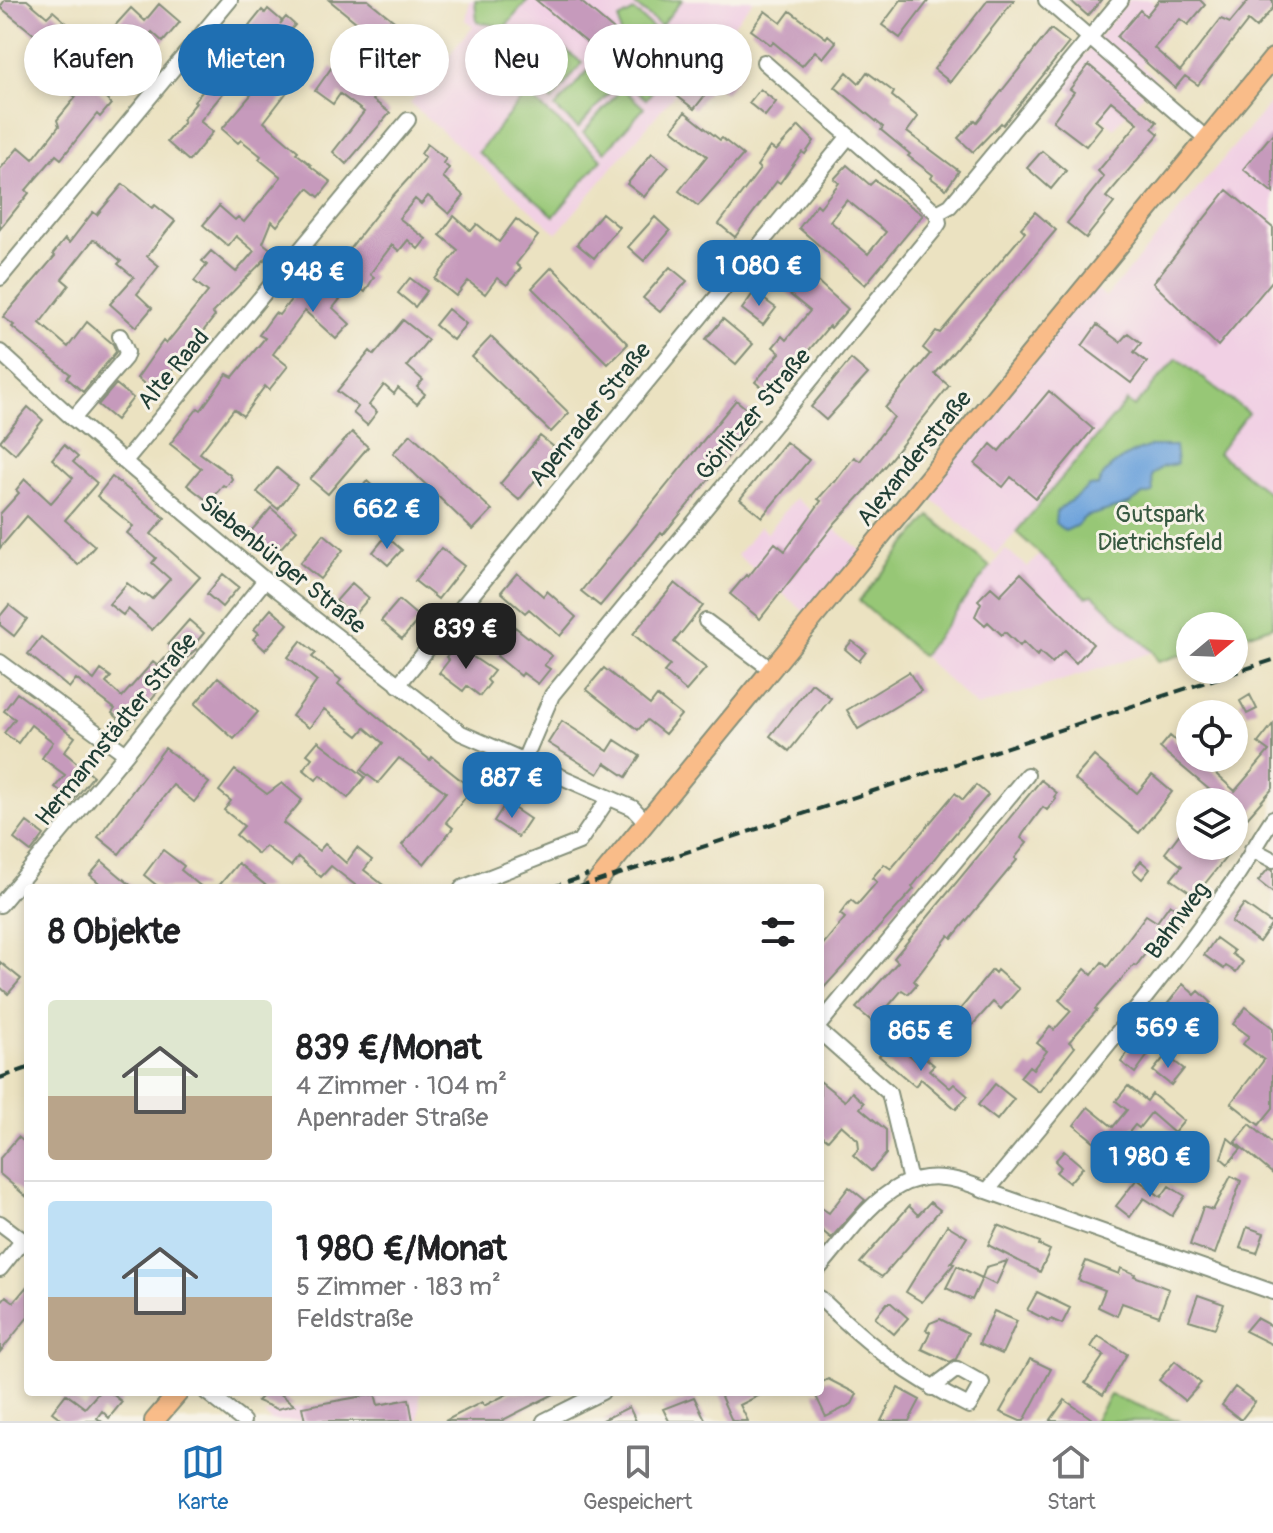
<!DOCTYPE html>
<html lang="de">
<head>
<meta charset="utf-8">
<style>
	:root { --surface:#fff; --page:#f2f2f2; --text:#202124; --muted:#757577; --line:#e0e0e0; --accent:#1f6fb2 }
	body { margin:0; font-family:Pangolin,sans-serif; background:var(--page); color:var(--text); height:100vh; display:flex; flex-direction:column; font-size:30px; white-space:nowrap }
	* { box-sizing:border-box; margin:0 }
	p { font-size:26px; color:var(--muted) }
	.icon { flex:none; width:44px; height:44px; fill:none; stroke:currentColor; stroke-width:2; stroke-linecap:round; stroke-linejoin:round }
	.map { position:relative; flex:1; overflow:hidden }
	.panel { position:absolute; left:24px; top:884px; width:800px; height:512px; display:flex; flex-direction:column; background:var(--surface); border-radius:8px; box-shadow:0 4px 12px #0003 }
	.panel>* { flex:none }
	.hud { position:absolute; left:24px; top:24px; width:800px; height:72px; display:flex; gap:16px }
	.needle { width:52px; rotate:71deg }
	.tools { position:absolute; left:1176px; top:612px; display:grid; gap:16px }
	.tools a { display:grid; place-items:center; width:72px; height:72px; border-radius:50%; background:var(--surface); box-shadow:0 4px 12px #0003; font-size:40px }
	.price { position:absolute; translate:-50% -68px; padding:0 18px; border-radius:16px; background:var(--accent); color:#fff; font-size:26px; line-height:52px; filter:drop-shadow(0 2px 4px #0008) }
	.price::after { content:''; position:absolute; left:50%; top:48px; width:24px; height:18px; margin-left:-12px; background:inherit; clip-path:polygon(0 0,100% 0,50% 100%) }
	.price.active { background:#222; color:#fff }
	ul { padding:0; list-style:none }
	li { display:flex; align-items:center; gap:24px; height:200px; padding:0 24px }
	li+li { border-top:2px solid var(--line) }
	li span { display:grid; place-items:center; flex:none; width:224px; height:160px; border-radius:8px; color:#555 }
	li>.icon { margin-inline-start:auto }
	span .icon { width:96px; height:96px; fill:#fffc; stroke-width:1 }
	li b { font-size:34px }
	h2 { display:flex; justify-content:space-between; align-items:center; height:96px; padding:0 24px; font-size:34px }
	.chip { padding:0 28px; border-radius:36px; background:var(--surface); box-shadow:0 4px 12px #0003; font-size:28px; line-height:72px }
	.chip.active { background:var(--accent); color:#fff }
	.menu { display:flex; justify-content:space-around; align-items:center; height:112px; border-top:2px solid var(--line); background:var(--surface); font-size:22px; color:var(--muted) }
	.menu a { display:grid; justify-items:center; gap:4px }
	.menu .active { color:var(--accent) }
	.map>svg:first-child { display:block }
	.built { fill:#f1d0e4 }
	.green { fill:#97c776; stroke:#5b8255; stroke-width:2 }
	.water { fill:#6fa4dc; stroke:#477088; stroke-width:2 }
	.building { fill:#c69abc; fill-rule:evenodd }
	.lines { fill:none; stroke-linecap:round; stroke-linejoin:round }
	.minor-casing { stroke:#85907a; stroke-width:18 }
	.major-casing { stroke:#85907a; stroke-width:22 }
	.minor { stroke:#fff; stroke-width:14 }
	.major { stroke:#f9bc89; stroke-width:18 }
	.rail { stroke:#1f3d34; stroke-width:4; stroke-dasharray:12 6; stroke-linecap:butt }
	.labels { text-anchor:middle; stroke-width:6; stroke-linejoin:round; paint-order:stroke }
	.street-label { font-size:24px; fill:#1f3d34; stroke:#f7f3e8 }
	.park-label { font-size:24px; fill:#375941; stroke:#f7f3e8 }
</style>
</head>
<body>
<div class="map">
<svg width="1273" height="1421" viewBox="0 0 1273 1421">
	<rect width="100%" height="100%" fill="#f7f3e8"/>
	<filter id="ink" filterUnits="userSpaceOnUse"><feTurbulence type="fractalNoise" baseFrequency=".0125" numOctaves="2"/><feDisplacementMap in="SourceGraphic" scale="16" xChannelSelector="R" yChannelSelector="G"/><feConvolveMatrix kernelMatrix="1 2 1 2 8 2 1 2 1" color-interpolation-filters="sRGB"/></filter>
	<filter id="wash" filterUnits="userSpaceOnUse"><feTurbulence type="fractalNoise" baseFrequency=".006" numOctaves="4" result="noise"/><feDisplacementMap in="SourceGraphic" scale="32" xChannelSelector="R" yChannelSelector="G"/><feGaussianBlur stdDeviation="1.8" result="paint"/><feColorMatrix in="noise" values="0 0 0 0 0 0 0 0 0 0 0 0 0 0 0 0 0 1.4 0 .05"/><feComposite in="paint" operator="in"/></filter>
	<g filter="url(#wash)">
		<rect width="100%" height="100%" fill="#ebe2c1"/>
		<path class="built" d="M469,0H754L557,233L410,103L473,26L465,20Z
			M1129,0H1151L1177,23L1141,65L1156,79L1114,128L1061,84Z
			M1273,100V495L1218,453L1247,413L1133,407L1126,402L997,555L919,488L1088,283L1106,297Z
			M795,498L866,554L814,620L737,555L760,526L767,533Z
			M1005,549L1028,567L1040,554L1086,596L1093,595L1153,652L977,707L922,656Z
			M379,1392H420L419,1421H271L264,1414Z"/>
		<path class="green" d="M475,0H528L505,27L477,22Z
			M629,0H682L661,26Z
			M634,11L682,54L646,99L605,64L621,43L619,19Z
			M560,45L582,63L552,101L529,83Z
			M593,65L616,85L578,128L555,108Z
			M622,88L644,108L605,152L583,133Z
			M526,94L602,159L554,216L478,152Z
			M1177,358L1248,413L1218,453L1273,496V626L1234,639V626H1190V652L1158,662L1153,652L1093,595L1086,597L1016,532L1127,401L1134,407Z
			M930,516L990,567L922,656L859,601Z
			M1110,1395L1180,1421H1094Z"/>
		<path class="water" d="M1151,446H1175L1177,464L1162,467L1152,475L1153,493L1143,495L1129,504L1085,517L1076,526L1065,531L1055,523L1056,512C1067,502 1079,496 1089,486H1098C1104,465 1132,452 1151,446Z"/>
		<g id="blocks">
			<path class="building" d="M5,0H27L47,17L53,11L69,25L50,47L0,7Z
				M329,0H368L415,38L399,57Z
				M536,0H579L614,30L597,51Z
				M901,0H929L900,38L882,25Z
				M988,0H1014L950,82L934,69Z
				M1070,0H1101L1088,16Z
				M1159,0H1200L1205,5L1188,25L1180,19L1154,48L1180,71L1221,19L1230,23L1249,0H1273V8L1256,28L1248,21L1198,85L1185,76L1175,88L1117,37L1140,10L1146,16Z
				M159,4L180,22L163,42L152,32L127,59L140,69L126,86L102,63L121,39L111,30L131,8L145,21Z
				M268,9L282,21L280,24L286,17L295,25L286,35L277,27L267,40L249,26L262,10L265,13Z
				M765,11L781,23L790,11L826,38L828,35L836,42L823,58L815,51L802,66L773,42L771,45L751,30Z
				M1051,29L1069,43L1003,125L1001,123L973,152L958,138L975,120L977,122Z
				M232,47L287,92L264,122L298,151L296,153L311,165L310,166L331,182L319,197L308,188L277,226L272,221L263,243L273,251L212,313L215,316L155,392L137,378L163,341L166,344L208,292L194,281L207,265L202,261L211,251L236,272L254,251L236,236L228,246L203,225L219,206L235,220L238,217L244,222L281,177L259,159L261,156L241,140L238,143L222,129L251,95L233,81L200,121L213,132L189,161L167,142L184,122L182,120L196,103L194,101L216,76L207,68L222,52L225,55Z
				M724,55L743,70L725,93L714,84L694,109L676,95L696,70L706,78Z
				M1089,65L1157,122L1152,128L1159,134L1106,197L1114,203L1086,238L1067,223L1104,177L1098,171L1138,123L1111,101L1095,120L1102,126L1086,146L1053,121L1074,92L1070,89Z
				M332,67L365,90L367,87L377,94L373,100L390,113L346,164L333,152L364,112L340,94L333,104L315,91Z
				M847,72L859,83L867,72L894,92L892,96L918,117L907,132L959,171L946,189L931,178L933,175L908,156L910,154L881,130L883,127L835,87Z
				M85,77L111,104L100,117L97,114L61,159L56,155L26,190L29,193L0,229V169L19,147L33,159L59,126L57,120L76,97L71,94Z
				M760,89L776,102L765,116L749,103Z
				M685,112L720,140L722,138L743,155L698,206L679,191L707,156L672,129Z
				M799,126L814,141L805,154L802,152L780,183L777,181L735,237L719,224L760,169L757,166L770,147L776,151Z
				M1273,133V193L1243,169Z
				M427,144L446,159L443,163L449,168L443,177L464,196L449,214L428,196L421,204L415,199L399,218L426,239L418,249L408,240L399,251L392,245L370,274L374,277L365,292L353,283L333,308L350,324L336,339L305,311L273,354L288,366L269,390L265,386L243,416L234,409L200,453L230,475L232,479L226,487L223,485L209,502L187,485L201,468L170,444L198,408L201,410L227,374L233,377L265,338L259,335L275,313L279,315L328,252L340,261L379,211L409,178L425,157L421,154Z
				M1042,151L1066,171L1051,189L1027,168Z
				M652,153L669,167L644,197L627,184Z
				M847,165L870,185L875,180L923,215L865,285L799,228L817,204L820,207L839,183L834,179ZM847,200L886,232L868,254L830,221Z
				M123,184L152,208L155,205L175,221L147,256L159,266L137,294L152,308L136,327L110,304L134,277L118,264L121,261L97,241L93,240L62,279L69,285L40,323L68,347L87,322L113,344L116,352L83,392L67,378L70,374L12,327L14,325L3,317L55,256L53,254L65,239L69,243L93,212L97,215Z
				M1227,190L1273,228V280L1218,346L1153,283Z
				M1035,212L1056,230L935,374L949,386L864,492L836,522L760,619L730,594L746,575L748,577L775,543L785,551L821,501L818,499L834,481L835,482L854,457L860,461L894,417L885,408L930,354L923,348L936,331L940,333L1025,232L1021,228Z
				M602,213L619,227L594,258L577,244Z
				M454,216L471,231L477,224L499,242L516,219L538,236L516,264L521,268L507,285L497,278L485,294L468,281L456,296L435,279L458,250L440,235Z
				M655,217L670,231L644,261L628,247Z
				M552,267L628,344L608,364L532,288Z
				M670,267L687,281L660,312L643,298Z
				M805,270L848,309L831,328L829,326L771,396L755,382L780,353L773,347L782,336L786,340L810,311L787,292Z
				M410,278L427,291L415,307L398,293Z
				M754,292L776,308L763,325L742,309Z
				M448,309L466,324L453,340L435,325Z
				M723,319L753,344L736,364L706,339Z
				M403,320L428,340L407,366L423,380L417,387L425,394L417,404L398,388L394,394L384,385L369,405L377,412L367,425L353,413L358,407L337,391L370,351L374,355Z
				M1097,325L1120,342L1128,333L1141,343L1134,352L1147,362L1131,383L1082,346Z
				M491,337L569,413L551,432L472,357Z
				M851,359L868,374L826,420L811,407Z
				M116,384L133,398L116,420L98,405Z
				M1049,391L1093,429L1036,498L1011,477L1003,487L975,464L991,444L999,451Z
				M736,400L759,419L663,535L661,533L600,606L581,591Z
				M28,407L43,420L15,454L0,441Z
				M352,432L368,447L328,494L310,479Z
				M411,434L492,510L473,530L393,453Z
				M540,436L559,451L519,500L500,484Z
				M786,442L809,460L762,517L740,499Z
				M64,445L78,457L73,462L97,483L65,520L95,546L78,565L27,516L0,548V514L19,493L16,490L25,479L51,503L73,478L52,459Z
				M277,468L297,485L278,509L257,492Z
				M112,477L165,518L151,534L200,577L152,630L128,609L123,615L109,604L127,583L144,596L146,594L152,599L170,579L152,563L156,558L127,533L133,526L97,496Z
				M367,481L387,499L364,527L343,510Z
				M271,508L297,530L270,560L245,538Z
				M324,534L343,550L320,579L300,563Z
				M386,536L402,550L388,565L373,552Z
				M441,548L464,566L438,599L415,581Z
				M517,573L543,596L547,591L576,617L560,636L529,609L525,613L501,592Z
				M1021,573L1093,644L1076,663L1064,651L1052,663L1040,652L1037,656L1023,642L1020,646L1005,632L1002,635L988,622L985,625L975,616L981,603L978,600L991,587L1000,595Z
				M223,574L239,587L222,607L207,594Z
				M352,583L369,598L353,616L336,601Z
				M675,583L703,606L674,642L706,668L686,691L664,672L670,665L633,634Z
				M399,600L420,618L402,639L381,621Z
				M9,605L27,619L14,636L0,625V616Z
				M271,609L288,624L265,650L253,639L259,633L254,629Z
				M189,620L204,633L193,646L196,649L177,667L129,727L112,713L115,709L76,679L69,688L28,654L41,637L94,680L101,670L111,677L106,683L122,697L153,662L158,666L173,649L168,644Z
				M515,627L552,656L544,665L550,669L538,684L523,673L521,676L497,656Z
				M301,641L316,653L312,657L341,680L338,684L430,760L432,757L472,789L446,822L453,828L424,864L402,845L446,792L399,758L378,783L361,770L383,743L365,728L358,736L324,709L309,728L292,716L317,681L288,657Z
				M852,641L866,652L859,661L845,649Z
				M455,645L494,671L487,680L490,683L480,696L467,686L463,691L439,673L449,660L446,657Z
				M604,668L650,705L657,696L681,715L665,734L647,720L638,730L586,689Z
				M909,672L921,691L858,729L847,710Z
				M218,677L258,712L234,739L195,704Z
				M812,683L831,698L789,751L770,736Z
				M17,693L75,737L64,752L93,776L73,801L55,787L65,775L42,758L53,742L31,725L18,743L4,733L15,719L4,711Z
				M1250,695L1257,709L1247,714L1240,701Z
				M562,721L608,751L615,740L640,756L626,777L605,763L598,774L548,743Z
				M1273,724V788L1245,820L1234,810V802H1224L1160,748L1170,736L1183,747L1190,739V758H1198L1235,791L1269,751L1258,743Z
				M318,741L365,777L348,798L320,775L316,780L303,769L312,758L307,754Z
				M165,748L209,783L194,802L173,785L119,854L98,837Z
				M1094,756L1137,793L1152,775L1172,792L1139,833L1074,779Z
				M235,770L267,794L282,783L302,800L283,823L319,851L325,844L346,863L357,848L372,860L364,870L387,888H359L331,866L321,877L298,857L291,866L265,846L258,854L236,835L244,826L224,810L231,801L219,791Z
				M1041,780L1057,793L1054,797L1056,799L1047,810L1043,807L1023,834L1021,838L1027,843L1015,858L1017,860L952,938L949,935L914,981L917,984L908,994L902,990L874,1023L856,1008L898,962L894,958Z
				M976,785L988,795L942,849L912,887L914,889L820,992V948L845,918L840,914L851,900L857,905L877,882L872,878L884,864L891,869L955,793L963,800Z
				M506,803L530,819L518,837L494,821Z
				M1190,820V846H1235L1195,896L1171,879L1182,866L1165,853Z
				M27,822L44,835L31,852L14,839Z
				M163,850L184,866L181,870L203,888H160L144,875Z
				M102,861L134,888H105L90,875Z
				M1141,861L1150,869L1142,879L1133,871Z
				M238,863L269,888H217Z
				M1268,869L1273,870V893L1258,881Z
				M1170,904L1181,912L1178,916L1182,920L1164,944L1157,938L1136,966L1134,965L1095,1009L1097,1010L1069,1042L1075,1047L1039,1092L1020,1077L1029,1066L1033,1069L1047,1051L1037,1043L1050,1027L1054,1030L1071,1011L1059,1000L1085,969L1092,975L1102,962L1107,967L1146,915L1157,922Z
				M1244,904L1272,924L1259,942L1231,922Z
				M1216,938L1234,951L1232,954L1243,962L1236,972L1226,966L1224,969L1204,955Z
				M0,962L21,979L8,994L0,987Z
				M992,970L995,973L997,970L1019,989L1001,1009L993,1002L968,1030L954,1017Z
				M1183,984L1195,995L1199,991L1211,1002L1191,1027L1194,1030L1179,1048L1151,1025Z
				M1246,1007L1273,1028V1108L1259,1125L1231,1103L1264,1060L1243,1044L1249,1036L1233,1024Z
				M893,1041L915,1060L921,1054L934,1065L929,1070L950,1088L954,1084L968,1096L956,1109L921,1079L915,1086L879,1056Z
				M1134,1044L1148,1055L1135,1073L1121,1062Z
				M1166,1055L1184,1069L1171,1085L1153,1071Z
				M820,1081L845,1101L852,1092L864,1103L860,1108L886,1130V1154L871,1171L853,1155L859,1149L858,1140L841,1125L828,1140L820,1134Z
				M995,1084L1014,1099L997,1120L978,1105Z
				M1128,1086L1147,1101L1152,1094L1184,1121L1174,1133L1151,1113L1139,1128L1135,1125L1111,1155L1074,1125L1088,1107L1113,1127L1127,1110L1116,1101Z
				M1250,1124L1273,1144V1174L1235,1142Z
				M18,1137L28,1145V1198L0,1174V1158Z
				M1228,1138L1241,1149L1228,1164L1221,1158Z
				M1064,1151L1083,1167L1069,1183L1056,1172L1061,1167L1055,1161Z
				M1231,1176L1241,1181L1215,1254L1190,1245L1203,1207L1213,1210Z
				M1137,1179L1161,1197L1169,1186L1185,1196L1172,1216L1144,1198L1130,1217L1116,1206Z
				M849,1187L865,1200L831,1238L820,1229V1207L829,1213Z
				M930,1202L940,1210L882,1277L860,1263L909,1206L918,1215Z
				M947,1225L967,1237L951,1263L954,1264L922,1302L906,1292Z
				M998,1225L1040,1242L1039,1245L1050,1250L1040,1272L988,1245Z
				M1247,1227L1264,1233L1257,1253L1240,1248Z
				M1007,1261L996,1285L982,1278L986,1267Z
				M1086,1261L1119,1274L1121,1268L1135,1274L1134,1276L1169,1289L1159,1316L1122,1303L1117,1316L1098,1307L1105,1290L1078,1280Z
				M957,1266L982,1278L972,1300L946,1288Z
				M28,1285V1317L0,1352V1303L6,1296L14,1302Z
				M1037,1292L1070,1308L1062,1324L1051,1319L1049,1321L1027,1310Z
				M1198,1295L1224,1304L1215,1328L1189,1320Z
				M887,1303H891L908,1318L894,1334L875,1318Z
				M994,1311L1017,1321L1002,1354L979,1344Z
				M1256,1318L1273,1327V1345L1245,1331Z
				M940,1319L968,1333L956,1359L950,1362L922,1349L930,1332L926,1330L930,1323Z
				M1098,1336L1127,1354L1103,1395L1085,1383L1104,1355L1091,1347Z
				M1030,1359L1051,1369L1024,1421H1020L1000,1412Z
				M1175,1361L1201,1383L1185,1401L1159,1380Z
				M828,1379L857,1394L852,1404L826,1417L814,1392H820V1383Z
				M1235,1387L1255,1402L1241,1420L1222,1405Z
				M898,1388L920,1400L909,1421H881Z
				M99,1392H110L122,1402L109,1418L102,1411L97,1418L101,1421H64L52,1412L66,1394L85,1408Z
				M266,1392H278L294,1405L277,1409L257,1401Z
				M511,1392H558L501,1421H445L482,1402L484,1406Z
				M719,1392H766L740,1405L748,1421H732Z
				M375,1394L378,1405L409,1399L413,1421H305L302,1407Z
				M694,1397L706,1421H669L663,1409Z
				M1065,1400L1095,1421H1050Z
				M629,1407L636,1421H601Z"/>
		</g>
	</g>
	<g filter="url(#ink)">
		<use href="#blocks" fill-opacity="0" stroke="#85907a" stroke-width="2"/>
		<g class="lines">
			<defs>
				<path id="minor" d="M1046,0L1208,140
					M764,62L937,213
					M937,213L950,206L1121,0
					M0,278L230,0
					M0,352L69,415L265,580L461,733L633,808L645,821
					M73,419L125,358L127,352L120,336
					M125,461L408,120
					M706,621L772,670
					M0,662L126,754
					M398,685L849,136
					M524,760L552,695L935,229L939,223L937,213
					M1252,849L1273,860
					M462,888L579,842L608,799
					M0,905L126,754L265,580
					M820,1024L1027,775
					M820,1032L889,1093L910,1181
					M987,1191C1071,1090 1157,988 1234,880C1248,860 1259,838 1273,818
					M0,1223L28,1244
					M820,1267C870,1209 900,1150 987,1191L1273,1292
					M0,1269L23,1240
					M820,1298C870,1346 907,1376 969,1406L982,1383L957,1369L932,1388
					M206,1392L243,1421
					M544,1421L602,1392"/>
				<path id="major" d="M592,888L1273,58
					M154,1421L179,1392"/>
			</defs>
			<use href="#minor" class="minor-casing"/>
			<use href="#major" class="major-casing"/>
			<use href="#minor" class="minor"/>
			<use href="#major" class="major"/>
			<path class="rail" d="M550,888L588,875
				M577,888L1273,660
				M0,1078L28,1068"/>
		</g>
	</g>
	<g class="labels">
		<g class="street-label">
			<text transform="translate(173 369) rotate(-50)" y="8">Alte Raad</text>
			<text transform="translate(590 414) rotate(-51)" y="8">Apenrader Straße</text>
			<text transform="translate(753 414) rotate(-50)" y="8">Görlitzer Straße</text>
			<text transform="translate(914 458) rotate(-51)" y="8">Alexanderstraße</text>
			<text transform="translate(283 564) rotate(39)" y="8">Siebenbürger Straße</text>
			<text transform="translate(116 729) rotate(-51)" y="8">Hermannstädter Straße</text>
			<text transform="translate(1177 920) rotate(-53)" y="8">Bahnweg</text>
		</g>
		<g class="park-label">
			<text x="1160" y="522">Gutspark<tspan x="1160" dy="28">Dietrichsfeld</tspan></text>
		</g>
	</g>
</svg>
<div class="tools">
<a><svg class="needle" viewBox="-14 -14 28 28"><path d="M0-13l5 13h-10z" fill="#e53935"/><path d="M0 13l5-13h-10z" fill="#757577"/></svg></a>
<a><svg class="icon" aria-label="locate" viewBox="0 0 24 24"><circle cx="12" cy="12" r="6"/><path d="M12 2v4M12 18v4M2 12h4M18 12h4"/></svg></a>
<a><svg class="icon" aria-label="layers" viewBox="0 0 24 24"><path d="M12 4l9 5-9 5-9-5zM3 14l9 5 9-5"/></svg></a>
</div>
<b class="price" style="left:759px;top:308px">1 080 €</b>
<b class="price" style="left:313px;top:314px">948 €</b>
<b class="price" style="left:387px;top:551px">662 €</b>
<b class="price active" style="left:466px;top:671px">839 €</b>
<b class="price" style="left:512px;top:820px">887 €</b>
<b class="price" style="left:1168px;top:1070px">569 €</b>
<b class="price" style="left:921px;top:1073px">865 €</b>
<b class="price" style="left:1150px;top:1199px">1 980 €</b>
<div class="hud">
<a class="chip">Kaufen</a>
<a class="chip active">Mieten</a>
<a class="chip">Filter</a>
<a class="chip">Neu</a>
<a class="chip">Wohnung</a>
</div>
<section class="panel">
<h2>8 Objekte<svg class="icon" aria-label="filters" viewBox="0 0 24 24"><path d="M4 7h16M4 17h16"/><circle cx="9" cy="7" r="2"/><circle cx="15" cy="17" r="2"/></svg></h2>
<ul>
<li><span style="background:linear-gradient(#dfe7d0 60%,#b9a48a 0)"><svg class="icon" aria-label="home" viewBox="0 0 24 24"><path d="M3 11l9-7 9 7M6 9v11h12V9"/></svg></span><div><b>839 €/Monat</b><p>4 Zimmer · 104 m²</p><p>Apenrader Straße</p></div></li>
<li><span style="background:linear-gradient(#bfe0f5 60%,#b9a48a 0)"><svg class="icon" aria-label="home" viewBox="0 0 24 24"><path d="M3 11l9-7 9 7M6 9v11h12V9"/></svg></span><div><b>1 980 €/Monat</b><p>5 Zimmer · 183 m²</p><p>Feldstraße</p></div></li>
</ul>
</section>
</div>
<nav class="menu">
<a class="active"><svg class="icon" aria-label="map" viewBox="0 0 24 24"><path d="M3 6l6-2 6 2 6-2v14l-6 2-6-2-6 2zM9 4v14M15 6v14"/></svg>Karte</a>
<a><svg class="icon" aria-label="saved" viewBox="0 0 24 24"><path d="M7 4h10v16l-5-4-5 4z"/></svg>Gespeichert</a>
<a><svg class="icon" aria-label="home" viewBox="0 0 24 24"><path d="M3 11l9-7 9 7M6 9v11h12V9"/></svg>Start</a>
</nav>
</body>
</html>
